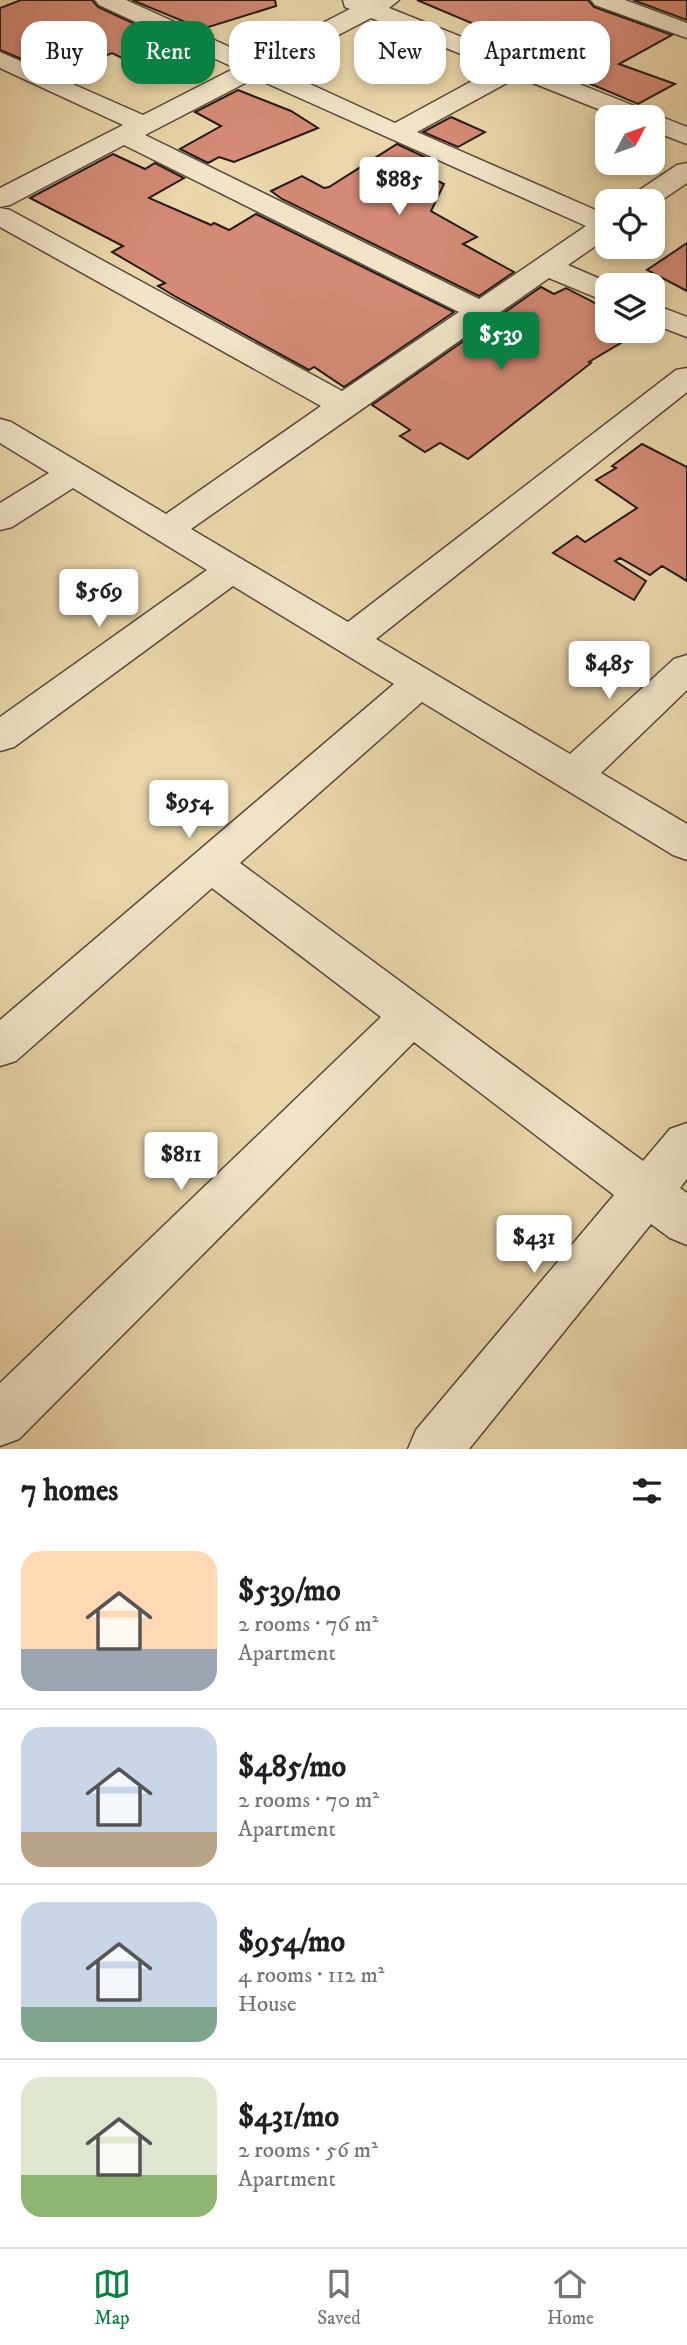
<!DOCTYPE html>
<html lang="en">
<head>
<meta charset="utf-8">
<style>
	:root { --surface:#fff; --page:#f6f6f6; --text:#202124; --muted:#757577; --line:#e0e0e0; --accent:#0b8043 }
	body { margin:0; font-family:"IM FELL DW Pica",serif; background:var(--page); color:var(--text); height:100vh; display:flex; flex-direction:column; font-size:26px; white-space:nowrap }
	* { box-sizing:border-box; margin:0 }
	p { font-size:23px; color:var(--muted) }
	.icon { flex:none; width:38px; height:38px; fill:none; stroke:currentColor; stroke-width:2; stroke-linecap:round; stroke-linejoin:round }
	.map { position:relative; height:1449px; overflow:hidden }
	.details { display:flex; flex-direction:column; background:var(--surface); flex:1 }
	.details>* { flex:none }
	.top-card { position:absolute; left:21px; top:21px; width:646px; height:63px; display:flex; gap:14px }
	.needle { width:46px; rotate:49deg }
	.fabs { position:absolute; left:595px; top:105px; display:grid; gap:14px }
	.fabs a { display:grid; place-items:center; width:70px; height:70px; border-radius:14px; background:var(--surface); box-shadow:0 4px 10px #0003; font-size:35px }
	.price { position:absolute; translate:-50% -60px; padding:0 16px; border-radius:7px; background:#fff; color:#222; font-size:23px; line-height:46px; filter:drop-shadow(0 2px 4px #0008) }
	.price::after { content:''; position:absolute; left:50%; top:42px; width:21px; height:16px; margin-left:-10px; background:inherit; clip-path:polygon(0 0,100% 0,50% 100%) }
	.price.selected { background:var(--accent); color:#fff }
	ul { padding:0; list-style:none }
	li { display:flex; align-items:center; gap:21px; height:175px; padding:0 21px }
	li+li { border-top:2px solid var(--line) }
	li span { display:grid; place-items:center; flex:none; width:196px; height:140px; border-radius:21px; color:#555 }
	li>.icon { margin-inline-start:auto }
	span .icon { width:84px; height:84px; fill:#fffc; stroke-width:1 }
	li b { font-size:30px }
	h2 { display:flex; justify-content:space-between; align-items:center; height:84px; padding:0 21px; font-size:30px }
	.chip { padding:0 24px; border-radius:21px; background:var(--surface); box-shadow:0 4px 10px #0003; font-size:24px; line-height:63px }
	.chip.selected { background:var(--accent); color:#fff }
	.tab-bar { display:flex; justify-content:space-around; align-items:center; height:98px; border-top:2px solid var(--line); background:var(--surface); font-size:19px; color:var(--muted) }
	.tab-bar a { display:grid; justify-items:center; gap:4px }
	.tab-bar .selected { color:var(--accent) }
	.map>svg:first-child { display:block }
	.building { fill:#d48a76; stroke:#251914; stroke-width:2 }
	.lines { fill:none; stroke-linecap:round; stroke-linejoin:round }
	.street-casing { stroke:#56483a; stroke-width:3 }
	.street { fill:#f1e4c8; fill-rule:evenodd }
</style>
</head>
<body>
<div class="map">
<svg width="687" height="1449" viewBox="0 0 687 1449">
	<rect width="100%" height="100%" fill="#ead6aa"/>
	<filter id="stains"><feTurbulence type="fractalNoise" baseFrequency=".00286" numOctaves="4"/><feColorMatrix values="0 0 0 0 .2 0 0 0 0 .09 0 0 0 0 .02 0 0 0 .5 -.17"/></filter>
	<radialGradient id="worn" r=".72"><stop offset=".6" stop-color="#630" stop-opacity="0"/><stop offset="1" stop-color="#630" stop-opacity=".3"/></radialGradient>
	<path class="building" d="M21,0H92L98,7L167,39L122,58L112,53L61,74L52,68L48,70L0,50V8Z
		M132,0H275L276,6L202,29Z
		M417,0H588L594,7L672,35L619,64L675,84L638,104L579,79L592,71L520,44L500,50L464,35L481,27Z
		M633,0H687V20Z
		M238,90L291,111L318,128L234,162L219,157L208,163L180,149L221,126L195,112Z
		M451,117L485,132L458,147L423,132Z
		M397,144L433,161L416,170L444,184L431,211L477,237L463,244L514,272L479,296L282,199L271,191L302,176L324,188L329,187Z
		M113,154L145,169L155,163L184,178L149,198L211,225L214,223L229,230L256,214L454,312L344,387L314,367L309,370L176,297L158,286L165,283L112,252L123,246L30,198Z
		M687,243V291L647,270Z
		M541,287L554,294L566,288L607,309V331H641L589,362L591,363L468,459L440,443L425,452L400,436L410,430L372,405Z
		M642,444L687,467V581L662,566L650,575L620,558L615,561L646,581L634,600L553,553L577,536L585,542L637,508L596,480L616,468L612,466Z"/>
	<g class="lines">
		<defs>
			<path id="street" d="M95,0H126L254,58L350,9L345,7L343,0H399L389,8L687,127V144L653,131V117H618L518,77L417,132L607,215V238L568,265L614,285H607V302L549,278L191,529L348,622L676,370L687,368V392L376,639L570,754L674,659L687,655V690L601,773L687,824V860L673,855L422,702L240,863L643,1161L670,1129L687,1123V1179L680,1188L687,1193V1245L670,1238L651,1224L469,1449H408L416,1430L614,1195L414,1042L19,1439L0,1446V1383L381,1017L212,888L16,1061L0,1066V1020L394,684L233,586L14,747L0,751V717L207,570L73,488L12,527L0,530V503L49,473L0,443V419L11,422L166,514L321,406L0,227V208L10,210L342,391L459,312L124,145L10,205L0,207V188L123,125L0,68V52L143,115L235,68L99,5ZM371,18L496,68L395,123L275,68ZM255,78L586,226L479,299L145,135Z
				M591,0H625L687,23V38L595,5Z
				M687,163V183L653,206V201H628L632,195L677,165Z
				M653,304L687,317V337L653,324Z"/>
		</defs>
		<use href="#street" class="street-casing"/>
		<use href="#street" class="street"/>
	</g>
	<rect width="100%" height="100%" filter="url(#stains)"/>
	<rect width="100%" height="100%" fill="url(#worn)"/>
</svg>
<div class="fabs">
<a><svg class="needle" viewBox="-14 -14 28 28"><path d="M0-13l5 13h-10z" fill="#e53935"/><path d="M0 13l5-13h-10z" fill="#757577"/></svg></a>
<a><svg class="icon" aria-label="locate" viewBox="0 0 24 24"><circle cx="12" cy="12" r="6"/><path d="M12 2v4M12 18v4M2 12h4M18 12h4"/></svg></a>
<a><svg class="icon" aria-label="layers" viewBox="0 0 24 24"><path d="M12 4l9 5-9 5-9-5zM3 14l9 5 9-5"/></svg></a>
</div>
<b class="price" style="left:399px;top:217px">$885</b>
<b class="price selected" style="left:501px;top:372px">$539</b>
<b class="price" style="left:99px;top:629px">$569</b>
<b class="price" style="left:609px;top:701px">$485</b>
<b class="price" style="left:189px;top:840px">$954</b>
<b class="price" style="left:181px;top:1192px">$811</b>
<b class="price" style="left:534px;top:1275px">$431</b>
<div class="top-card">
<a class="chip">Buy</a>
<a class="chip selected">Rent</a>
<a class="chip">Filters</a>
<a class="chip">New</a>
<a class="chip">Apartment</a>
</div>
</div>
<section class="details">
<h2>7 homes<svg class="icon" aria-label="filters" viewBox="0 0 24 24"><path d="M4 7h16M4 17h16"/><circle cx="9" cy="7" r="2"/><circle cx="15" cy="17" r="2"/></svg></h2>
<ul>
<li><span style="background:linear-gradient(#ffd9b3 70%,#9aa5b1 0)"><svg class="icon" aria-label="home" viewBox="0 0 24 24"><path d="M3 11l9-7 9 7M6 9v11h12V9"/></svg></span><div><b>$539/mo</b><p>2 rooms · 76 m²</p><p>Apartment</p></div></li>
<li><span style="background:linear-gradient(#c9d6e8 75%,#b9a48a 0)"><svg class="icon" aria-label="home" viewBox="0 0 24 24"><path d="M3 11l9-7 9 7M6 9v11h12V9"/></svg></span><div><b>$485/mo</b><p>2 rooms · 70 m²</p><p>Apartment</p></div></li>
<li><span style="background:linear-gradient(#c9d6e8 75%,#7fa58c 0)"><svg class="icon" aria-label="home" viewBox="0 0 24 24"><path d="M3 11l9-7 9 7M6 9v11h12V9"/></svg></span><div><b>$954/mo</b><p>4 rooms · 112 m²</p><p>House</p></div></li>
<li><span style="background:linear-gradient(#dfe7d0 70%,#8fb573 0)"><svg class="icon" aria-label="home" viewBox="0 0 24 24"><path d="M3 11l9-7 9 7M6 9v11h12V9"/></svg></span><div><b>$431/mo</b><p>2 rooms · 56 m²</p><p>Apartment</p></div></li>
</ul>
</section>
<nav class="tab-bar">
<a class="selected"><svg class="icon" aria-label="map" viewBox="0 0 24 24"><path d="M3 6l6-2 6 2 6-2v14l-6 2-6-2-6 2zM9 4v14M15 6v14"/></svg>Map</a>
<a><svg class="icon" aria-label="saved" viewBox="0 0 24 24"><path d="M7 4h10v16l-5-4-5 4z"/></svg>Saved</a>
<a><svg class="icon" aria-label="home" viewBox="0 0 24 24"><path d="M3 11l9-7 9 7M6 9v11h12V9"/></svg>Home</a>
</nav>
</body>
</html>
